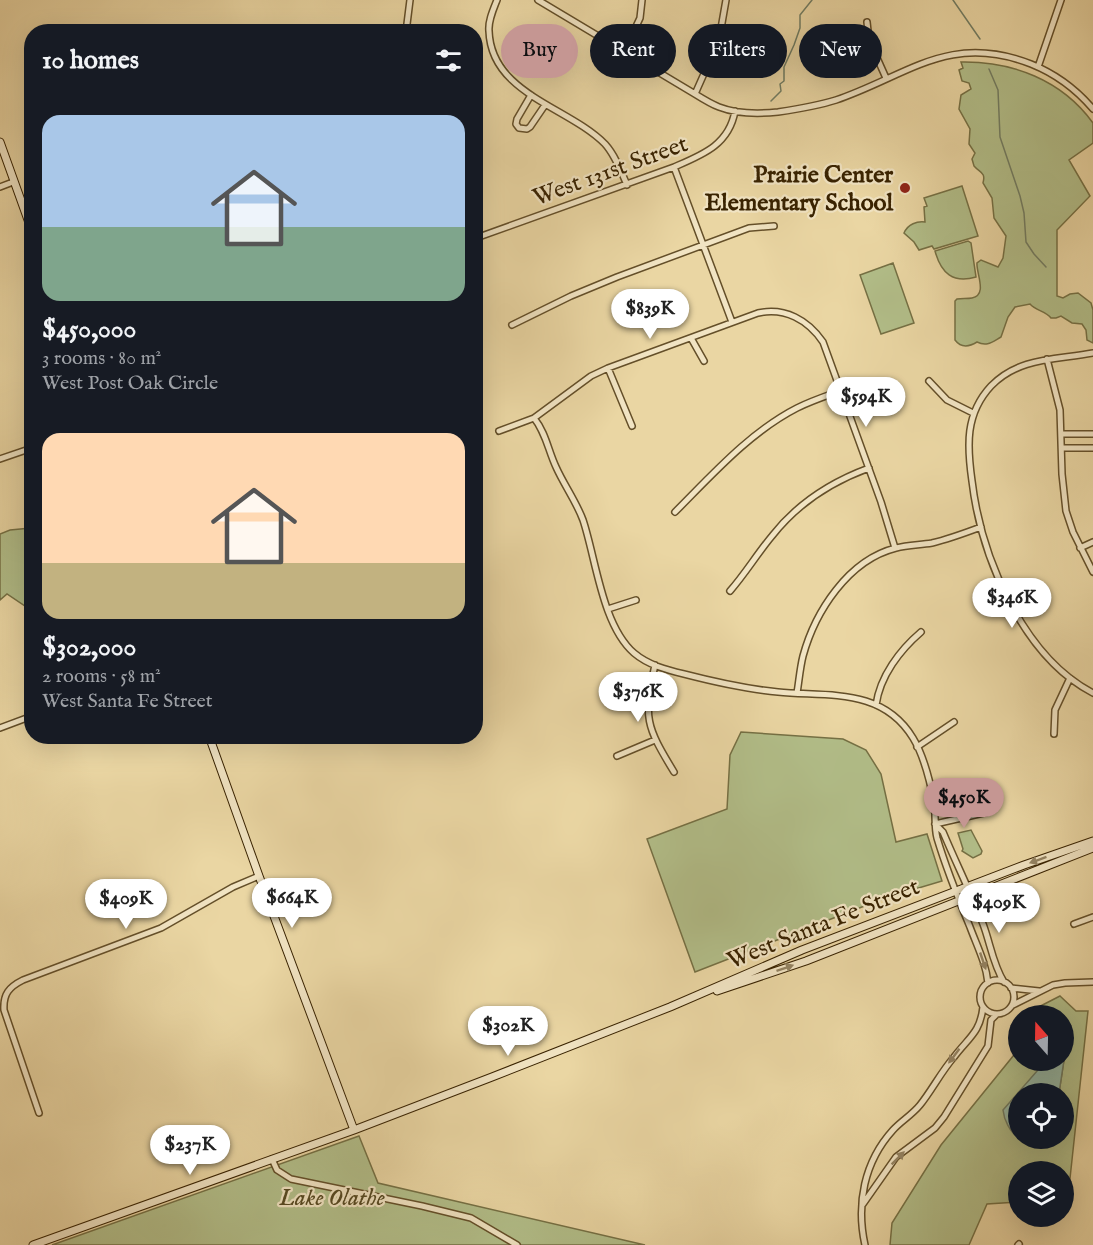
<!DOCTYPE html>
<html lang="en">
<head>
<meta charset="utf-8">
<style>
	:root { --surface:#171b24; --page:#20242c; --text:#f1f3f6; --muted:#9ea1a6; --accent:#c59692 }
	body { margin:0; font-family:"IM FELL English",serif; background:var(--page); color:var(--text); height:100vh; display:flex; flex-direction:column; font-size:22px; white-space:nowrap }
	* { box-sizing:border-box; margin:0 }
	p { font-size:20px; color:var(--muted) }
	.icon { flex:none; width:33px; height:33px; fill:none; stroke:currentColor; stroke-width:2; stroke-linecap:round; stroke-linejoin:round }
	.map { position:relative; flex:1; overflow:hidden }
	.details { position:absolute; left:24px; top:24px; width:459px; height:720px; display:flex; flex-direction:column; background:var(--surface); border-radius:24px; box-shadow:0 6px 24px #0002 }
	.details>* { flex:none }
	.hud { position:absolute; left:501px; top:24px; width:501px; height:54px; display:flex; gap:12px }
	.needle { width:39px; rotate:340deg }
	.fabs { position:absolute; left:1008px; top:1005px; display:grid; gap:12px }
	.fabs a { display:grid; place-items:center; width:66px; height:66px; border-radius:50%; background:var(--surface); box-shadow:0 6px 24px #0002; font-size:30px }
	.price { position:absolute; translate:-50% -51px; padding:0 14px; border-radius:21px; background:#fff; color:#222; font-size:20px; line-height:39px; filter:drop-shadow(0 2px 3px #0008) }
	.price::after { content:''; position:absolute; left:50%; top:36px; width:18px; height:14px; margin-left:-9px; background:inherit; clip-path:polygon(0 0,100% 0,50% 100%) }
	.price.selected { background:var(--accent); color:#111 }
	ul { padding:0; list-style:none }
	li { display:grid; align-content:center; gap:12px; height:318px; padding:0 18px }
	li span { display:grid; place-items:center; height:186px; border-radius:18px; color:#555 }
	li>.icon { margin-inline-start:auto }
	span .icon { width:108px; height:108px; fill:#fffc; stroke-width:1 }
	li b { font-size:26px }
	h2 { display:flex; justify-content:space-between; align-items:center; height:72px; padding:0 18px; font-size:26px }
	.chip { padding:0 21px; border-radius:27px; background:var(--surface); box-shadow:0 6px 24px #0002; font-size:21px; line-height:54px }
	.chip.selected { background:var(--accent); color:#111 }
	.map>svg:first-child { display:block }
	.green { fill:#b2be89; stroke:#757044; stroke-width:1.5 }
	.water { fill:#98b9a5; stroke:#727d63; stroke-width:1.5 }
	.lines { fill:none; stroke-linecap:round; stroke-linejoin:round }
	.stream { stroke:#727d63; stroke-width:1.5 }
	.street-casing { stroke:#644f29; stroke-width:8 }
	.secondary-casing { stroke:#382200; stroke-width:9 }
	.street { stroke:#f1e4c3; stroke-width:5 }
	.secondary { stroke:#f1e4c3; stroke-width:7 }
	.oneway { fill:#948362 }
	.poi-dot { fill:#8f2418; stroke:#f1e4c3; stroke-width:2 }
	.labels { text-anchor:middle; stroke-width:4.5; stroke-linejoin:round; paint-order:stroke }
	.street-label { font-size:24px; fill:#382200; stroke:#f1e4c3 }
	.poi-label { font-size:24px; font-weight:bold; fill:#382200; stroke:#f1e4c3; text-anchor:end }
	.park-label { font-size:24px; font-style:italic; fill:#564922; stroke:#f1e4c3 }
</style>
</head>
<body>
<div class="map">
<svg width="1093" height="1245" viewBox="0 0 1093 1245">
	<rect width="100%" height="100%" fill="#ead6a3"/>
	<filter id="stains"><feTurbulence type="fractalNoise" baseFrequency=".00333" numOctaves="4"/><feColorMatrix values="0 0 0 0 .2 0 0 0 0 .09 0 0 0 0 .02 0 0 0 .5 -.17"/></filter>
	<radialGradient id="worn" r=".72"><stop offset=".6" stop-color="#630" stop-opacity="0"/><stop offset="1" stop-color="#630" stop-opacity=".3"/></radialGradient>
	<path class="green" d="M961,62C1012,61 1062,80 1093,123V143L1069,160L1090,196L1057,230V296L1063,298L1070,294L1078,293L1091,303L1093,310V343L1087,340L1086,330L1082,324L1072,323L1061,316L1056,318H1051C1046,311 1036,311 1030,304L1015,307L1008,317L1001,337C992,342 987,347 977,342C969,347 961,348 955,340V301L957,299C962,298 967,299 972,298C988,295 976,273 977,263L981,260L998,267L1003,258L1006,236L994,218L992,198L983,183C986,172 980,173 974,166L972,159L975,153L969,144L970,129L959,109L961,95L971,89L969,83L962,81L959,70L963,68Z
		M962,186L978,236L934,249L932,246L919,250L914,242L904,233C908,224 917,221 925,222L924,207L927,206L924,198Z
		M968,241L971,243L976,277C953,284 941,273 935,251Z
		M893,263L914,323L881,334L860,275Z
		M31,528H32L31,610L7,594L0,600V534L10,530Z
		M741,732L843,739L866,750L881,774L896,842L927,834L942,881L885,898L695,972L647,839L727,809L730,755Z
		M971,830L982,851L981,854L973,858L962,851L963,849L958,833Z
		M1060,996L1076,1011H1088L1068,1197L1064,1198V1172H1018V1202L987,1204L969,1245H890L892,1223L941,1145L1018,1050V1060L1047,1061L1004,1110C1016,1140 1019,1143 1052,1142V1139L1064,1138V1094L1059,1093L1064,1060V1016L1023,1015Z
		M359,1136L378,1183L645,1245H52Z"/>
	<path class="water" d="M1064,1059V1060L1059,1093L1018,1094V1137C1010,1132 1004,1120 1003,1110L1044,1063L1047,1061Z
		M1022,1139H1052V1142L1047,1146L1029,1143Z"/>
	<g class="lines">
		<path class="stream" d="M953,0L980,39
			M989,69L998,90L1000,137L1020,196L1024,213L1026,242L1034,254L1046,267
			M771,101L781,91L780,84L784,81V67L794,45L800,28V15L812,0"/>
		<defs>
			<path id="street" d="M497,0C493,10 488,21 489,31C491,94 569,107 605,144C615,155 621,171 627,185
				M538,0L695,94C703,99 711,104 719,107C737,114 759,114 778,112C798,109 817,106 836,100C907,76 949,32 1031,64C1056,74 1076,89 1093,109
				M867,22L869,40L886,78
				M406,32L410,0
				M624,52L640,18L642,0
				M1038,67L1061,0
				M695,94L719,40L726,0
				M531,95L517,119L516,124L519,128L527,129L530,127L545,105
				M674,167L732,322
				M0,187L13,182
				M476,238L674,167C702,155 729,145 735,111
				M512,325L571,296L617,277L749,228L774,226
				M691,338L704,361
				M1093,353C1056,360 1019,357 991,386C965,414 967,446 972,481C981,556 1022,656 1093,693
				M1047,359L1060,410L1062,474L1066,511L1073,532L1093,572
				M608,368L632,426
				M929,381L947,400L973,413
				M534,418C546,433 548,450 556,467C564,485 576,501 583,520C596,559 602,625 634,653C648,665 667,670 684,674C715,682 746,689 778,692C827,697 882,687 913,738C924,756 930,781 934,802C936,814 934,827 937,838C946,868 958,898 970,927C977,946 986,963 988,983
				M499,431L534,418L591,376L608,368L758,313C785,307 808,320 823,342L881,502L895,548
				M1062,434H1093
				M1062,448H1093
				M0,459L32,448
				M675,512C712,475 750,432 797,408C811,401 826,396 840,391
				M1080,548L1093,542
				M730,591C745,574 757,554 772,536C797,504 831,482 869,468
				M608,609L636,600
				M655,665C643,718 646,726 674,772
				M797,693C799,681 800,668 803,656C815,612 848,560 896,548C908,545 920,545 932,543C949,539 965,533 981,527
				M876,705C880,676 900,650 921,632
				M0,728L32,716
				M1054,734L1055,710L1070,678
				M917,747L954,722
				M617,756L655,740
				M935,824L943,832C956,863 971,893 983,924C990,942 993,965 1004,982
				M935,824L988,812
				M1074,924L1093,917
				M980 997a17 17 0 1 1 34 0a17 17 0 1 1-34 0Z
				M1011,988L1039,991
				M1013,1005L1053,985L1065,983L1093,982
				M39,1113L4,1010C3,994 9,987 23,980L161,928L233,887L259,876
				M272,1159L277,1170L291,1179L422,1206L471,1218L517,1245
				M863,1204L896,1157L935,1128L944,1117L988,1046L991,1020L996,1015
				M865,1245C856,1204 864,1162 893,1130C901,1121 912,1115 920,1105C932,1090 941,1072 954,1057C969,1037 980,1033 983,1007
				M1018,1245L1019,1244"/>
			<path id="secondary" d="M0,142L32,231
				M209,736L259,876L354,1130
				M717,991L806,961L1093,848
				M33,1245L354,1130L492,1077L670,1007L802,950L1024,865L1093,841"/>
		</defs>
		<use href="#street" class="street-casing"/>
		<use href="#secondary" class="secondary-casing"/>
		<use href="#street" class="street"/>
		<use href="#secondary" class="secondary"/>
	</g>
	<defs><path id="oneway-solid" d="M-6-.8H1V-3.2L6.5 0L1 3.2V.8H-6Z" transform="scale(1.5)"/></defs>
	<g class="oneway">
		<use href="#oneway-solid" transform="translate(1038 860) rotate(160)"/>
		<use href="#oneway-solid" transform="translate(983 961) rotate(71)"/>
		<use href="#oneway-solid" transform="translate(785 968) rotate(-19)"/>
		<use href="#oneway-solid" transform="translate(954 1056) rotate(127)"/>
		<use href="#oneway-solid" transform="translate(898 1158) rotate(-45)"/>
	</g>
	<circle class="poi-dot" cx="905" cy="188" r="6"/>
	<g class="labels">
		<g class="street-label">
			<text transform="translate(610 170) rotate(-20)" y="8">West 131st Street</text>
			<text transform="translate(823 923) rotate(-22)" y="8">West Santa Fe Street</text>
		</g>
		<g class="poi-label">
			<text x="893" y="182">Prairie Center<tspan x="893" dy="28">Elementary School</tspan></text>
		</g>
		<g class="park-label">
			<text x="332" y="1205">Lake Olathe</text>
		</g>
	</g>
	<rect width="100%" height="100%" filter="url(#stains)"/>
	<rect width="100%" height="100%" fill="url(#worn)"/>
</svg>
<div class="fabs">
<a><svg class="needle" viewBox="-14 -14 28 28"><path d="M0-13l5 13h-10z" fill="#e53935"/><path d="M0 13l5-13h-10z" fill="#9ea1a6"/></svg></a>
<a><svg class="icon" aria-label="locate" viewBox="0 0 24 24"><circle cx="12" cy="12" r="6"/><path d="M12 2v4M12 18v4M2 12h4M18 12h4"/></svg></a>
<a><svg class="icon" aria-label="layers" viewBox="0 0 24 24"><path d="M12 4l9 5-9 5-9-5zM3 14l9 5 9-5"/></svg></a>
</div>
<b class="price" style="left:650px;top:340px">$839K</b>
<b class="price" style="left:866px;top:428px">$594K</b>
<b class="price" style="left:1012px;top:629px">$346K</b>
<b class="price" style="left:638px;top:723px">$376K</b>
<b class="price selected" style="left:964px;top:829px">$450K</b>
<b class="price" style="left:292px;top:929px">$664K</b>
<b class="price" style="left:126px;top:930px">$409K</b>
<b class="price" style="left:999px;top:934px">$409K</b>
<b class="price" style="left:508px;top:1057px">$302K</b>
<b class="price" style="left:190px;top:1176px">$237K</b>
<div class="hud">
<a class="chip selected">Buy</a>
<a class="chip">Rent</a>
<a class="chip">Filters</a>
<a class="chip">New</a>
</div>
<section class="details">
<h2>10 homes<svg class="icon" aria-label="filters" viewBox="0 0 24 24"><path d="M4 7h16M4 17h16"/><circle cx="9" cy="7" r="2"/><circle cx="15" cy="17" r="2"/></svg></h2>
<ul>
<li><span style="background:linear-gradient(#a9c7e8 60%,#7fa58c 0)"><svg class="icon" aria-label="home" viewBox="0 0 24 24"><path d="M3 11l9-7 9 7M6 9v11h12V9"/></svg></span><div><b>$450,000</b><p>3 rooms · 80 m²</p><p>West Post Oak Circle</p></div></li>
<li><span style="background:linear-gradient(#ffd9b3 70%,#c2b280 0)"><svg class="icon" aria-label="home" viewBox="0 0 24 24"><path d="M3 11l9-7 9 7M6 9v11h12V9"/></svg></span><div><b>$302,000</b><p>2 rooms · 58 m²</p><p>West Santa Fe Street</p></div></li>
</ul>
</section>
</div>
</body>
</html>
